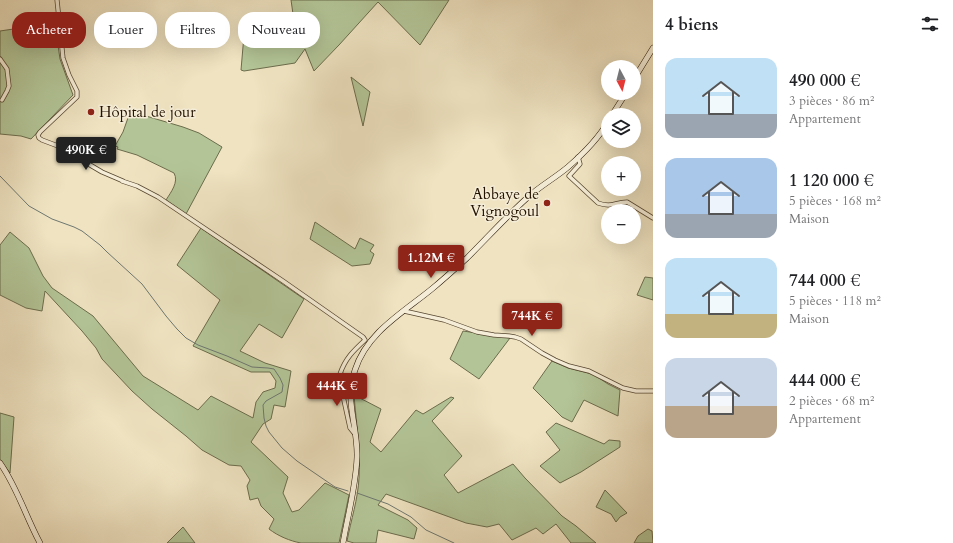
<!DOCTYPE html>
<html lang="fr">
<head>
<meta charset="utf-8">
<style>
	:root { --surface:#fff; --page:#f2f2f2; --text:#202124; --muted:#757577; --accent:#8f2418 }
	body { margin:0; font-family:Cardo,serif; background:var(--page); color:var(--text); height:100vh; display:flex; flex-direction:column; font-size:15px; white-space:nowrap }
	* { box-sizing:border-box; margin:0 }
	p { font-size:13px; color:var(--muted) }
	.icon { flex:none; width:22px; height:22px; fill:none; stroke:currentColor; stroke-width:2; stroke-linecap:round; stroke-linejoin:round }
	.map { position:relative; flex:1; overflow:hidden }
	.side { display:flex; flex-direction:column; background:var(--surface); width:300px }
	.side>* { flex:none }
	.banner { position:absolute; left:12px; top:12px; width:380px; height:36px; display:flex; gap:8px }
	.needle { width:26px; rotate:173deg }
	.controls { position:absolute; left:601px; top:60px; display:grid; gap:8px }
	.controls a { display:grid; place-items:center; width:40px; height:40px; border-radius:50%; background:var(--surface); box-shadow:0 4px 16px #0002; font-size:20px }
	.price { position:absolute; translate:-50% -34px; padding:0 9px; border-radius:4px; background:var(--accent); color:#fff; font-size:13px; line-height:26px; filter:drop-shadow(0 1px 2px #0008) }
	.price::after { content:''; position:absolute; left:50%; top:24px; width:12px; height:9px; margin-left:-6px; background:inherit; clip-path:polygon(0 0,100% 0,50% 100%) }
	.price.current { background:#222; color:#fff }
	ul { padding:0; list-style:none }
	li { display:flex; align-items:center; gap:12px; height:100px; padding:0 12px }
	li span { display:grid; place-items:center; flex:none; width:112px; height:80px; border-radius:12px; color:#555 }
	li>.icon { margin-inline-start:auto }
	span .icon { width:48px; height:48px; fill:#fffc; stroke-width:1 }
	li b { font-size:17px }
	h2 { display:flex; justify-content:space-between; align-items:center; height:48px; padding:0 12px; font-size:17px }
	.tag { padding:0 14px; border-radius:16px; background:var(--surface); box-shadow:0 4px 16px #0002; font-size:14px; line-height:36px }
	.tag.current { background:var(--accent); color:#fff }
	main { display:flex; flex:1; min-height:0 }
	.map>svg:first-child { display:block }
	.green { fill:#b3c597; stroke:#6b6c4c }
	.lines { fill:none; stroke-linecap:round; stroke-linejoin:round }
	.stream { stroke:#6d7771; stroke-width:1 }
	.street-casing { stroke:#564630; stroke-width:5 }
	.secondary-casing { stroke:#231200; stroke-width:6 }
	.street { stroke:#f5edd7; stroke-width:3.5 }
	.secondary { stroke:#f5edd7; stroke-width:5 }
	.poi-dot { fill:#8f2418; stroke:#f5edd7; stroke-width:1.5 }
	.labels { text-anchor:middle; stroke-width:3; stroke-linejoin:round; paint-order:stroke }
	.poi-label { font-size:15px; fill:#231200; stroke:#f5edd7; text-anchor:start }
</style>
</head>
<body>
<main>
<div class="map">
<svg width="653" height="543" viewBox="0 0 653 543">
	<rect width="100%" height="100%" fill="#efe3c1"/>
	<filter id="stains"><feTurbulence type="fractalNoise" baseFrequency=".005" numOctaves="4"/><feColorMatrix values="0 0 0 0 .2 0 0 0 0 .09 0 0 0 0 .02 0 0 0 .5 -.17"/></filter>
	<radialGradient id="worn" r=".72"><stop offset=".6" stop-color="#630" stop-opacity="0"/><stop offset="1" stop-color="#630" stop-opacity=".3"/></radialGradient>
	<path class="green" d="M291,0H449L420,45L378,2L339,45L314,71L305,49L295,63L244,71L241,70L244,35L274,14H293Z
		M54,18L60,59L73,95L31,139L21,136L0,134V31L27,27Z
		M351,77L370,92L363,126Z
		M129,115L146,116L183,127L199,133L222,147L186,214L166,200C171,192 179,182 174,173L137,155L117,149L118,147L115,146L123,132Z
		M315,222L355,249L360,238L374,245L370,251L374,254L370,264L352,266L310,239Z
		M201,228L304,299L282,338L259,324L240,351L265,363L291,371L285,407L274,405L271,419L263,424L251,442L288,477L283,493L292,512L299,510L325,483L349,495L339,543C327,543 312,543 301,543C290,541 278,536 269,529L274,519L261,506L258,498L250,500L247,486L250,480L241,466L229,465L202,450L186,436L152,409L132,391L102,359L96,348L82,331L45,291L42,311L26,308L0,295V245L10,232L29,248L43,276L52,288L93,316L143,376L198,410L211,396L253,418L256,402L263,392L275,388L276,381L270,372H251L193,346L220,300L177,265Z
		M645,277L653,278V300L637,295Z
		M463,331L510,338L479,379L450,359Z
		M552,361L568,368L592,374L599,378L608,384L620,390L618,416L584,400L572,422L562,417L533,388Z
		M354,395L381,409L370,442L381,452L416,410L423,414L451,397L454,398L432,421L462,456L444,475L458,493L513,464L525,478L562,516L576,526L596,543H571L556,524L543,534L536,528L512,540L499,524L487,527L466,523L386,494L378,505L408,520L417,528L414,539L378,530L376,543H354L347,541C351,520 358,499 359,478C361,450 356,422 354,395Z
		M0,413L14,417L10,473L0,460Z
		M556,423L604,444L609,440L620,441V447L581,472L560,483L540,466L560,450L546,432Z
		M605,490L627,513L620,517L616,522L611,514L596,507Z
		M183,527L195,543H167Z
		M648,529L652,531L653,543H634L638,536Z"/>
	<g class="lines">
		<path class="stream" d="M0,176L29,206L52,219L74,227L82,231L100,245L107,252L142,284L166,316L177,329L186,338L198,345L227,356L252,367L268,368L274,369L280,378L283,385L282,392L266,401L263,405L264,418L266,426L269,432L282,448L297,461L335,487L348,491
			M357,493L388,504L411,517L426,530L454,543"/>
		<defs>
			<path id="street" d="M57,0L63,58L69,75L77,91V97L40,132L38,135L39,138L42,140L58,146L102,172L123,181
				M0,59L7,69L9,86L7,91L2,100
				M578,157L580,164L569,176L598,203C612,208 615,202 627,202L653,218
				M122,181L137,186L158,197L283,281L363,337L365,340C353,351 345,359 340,374L352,379
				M404,311L444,320L477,332L494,335L509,336L515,337L521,339L542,353L555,360L569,366L589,371L623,388L636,391H653
				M340,374V382L348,419L350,428L354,433"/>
			<path id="secondary" d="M634,79L653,48
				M612,115L626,93
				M0,463C17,487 26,517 40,543
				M343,543C348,514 356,486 357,457C358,426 344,401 355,370C367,332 404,312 433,288C445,278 456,268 467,258C487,238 506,217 527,198C540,186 555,178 568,167C583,154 598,139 608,122"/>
		</defs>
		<use href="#street" class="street-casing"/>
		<use href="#secondary" class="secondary-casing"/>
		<use href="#street" class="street"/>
		<use href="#secondary" class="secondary"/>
	</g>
	<g class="poi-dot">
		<circle cx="91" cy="112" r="4"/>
		<circle cx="547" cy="203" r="4"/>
	</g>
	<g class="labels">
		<g class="poi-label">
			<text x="99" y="117">Hôpital de jour</text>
			<text x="539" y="199" text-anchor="end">Abbaye de<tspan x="539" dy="17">Vignogoul</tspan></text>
		</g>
	</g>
	<rect width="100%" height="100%" filter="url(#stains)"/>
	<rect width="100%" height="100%" fill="url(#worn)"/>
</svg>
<div class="controls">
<a><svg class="needle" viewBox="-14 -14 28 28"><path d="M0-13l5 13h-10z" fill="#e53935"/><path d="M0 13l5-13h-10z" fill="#757577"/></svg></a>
<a><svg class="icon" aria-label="layers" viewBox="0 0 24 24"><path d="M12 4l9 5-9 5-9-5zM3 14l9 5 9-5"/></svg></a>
<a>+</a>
<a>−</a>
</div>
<b class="price current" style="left:86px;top:171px">490K €</b>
<b class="price" style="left:431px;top:279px">1.12M €</b>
<b class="price" style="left:532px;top:337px">744K €</b>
<b class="price" style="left:337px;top:407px">444K €</b>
<div class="banner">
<a class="tag current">Acheter</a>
<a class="tag">Louer</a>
<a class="tag">Filtres</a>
<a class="tag">Nouveau</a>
</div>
</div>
<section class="side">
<h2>4 biens<svg class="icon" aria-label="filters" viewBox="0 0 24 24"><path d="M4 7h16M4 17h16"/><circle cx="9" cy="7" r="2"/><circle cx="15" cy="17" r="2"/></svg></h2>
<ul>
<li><span style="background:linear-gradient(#bfe0f5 70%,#9aa5b1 0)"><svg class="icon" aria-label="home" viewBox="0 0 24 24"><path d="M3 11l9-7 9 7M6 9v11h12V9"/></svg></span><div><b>490 000 €</b><p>3 pièces · 86 m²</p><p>Appartement</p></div></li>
<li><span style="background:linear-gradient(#a9c7e8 70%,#9aa5b1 0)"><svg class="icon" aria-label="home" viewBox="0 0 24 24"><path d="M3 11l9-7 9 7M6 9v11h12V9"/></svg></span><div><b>1 120 000 €</b><p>5 pièces · 168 m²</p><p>Maison</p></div></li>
<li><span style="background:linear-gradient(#bfe0f5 70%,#c2b280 0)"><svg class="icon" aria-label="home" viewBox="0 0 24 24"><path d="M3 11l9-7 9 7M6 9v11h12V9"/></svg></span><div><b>744 000 €</b><p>5 pièces · 118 m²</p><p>Maison</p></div></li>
<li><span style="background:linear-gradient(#c9d6e8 60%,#b9a48a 0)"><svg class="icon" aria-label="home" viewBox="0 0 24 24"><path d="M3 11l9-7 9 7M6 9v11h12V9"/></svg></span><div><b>444 000 €</b><p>2 pièces · 68 m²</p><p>Appartement</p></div></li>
</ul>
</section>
</main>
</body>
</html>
